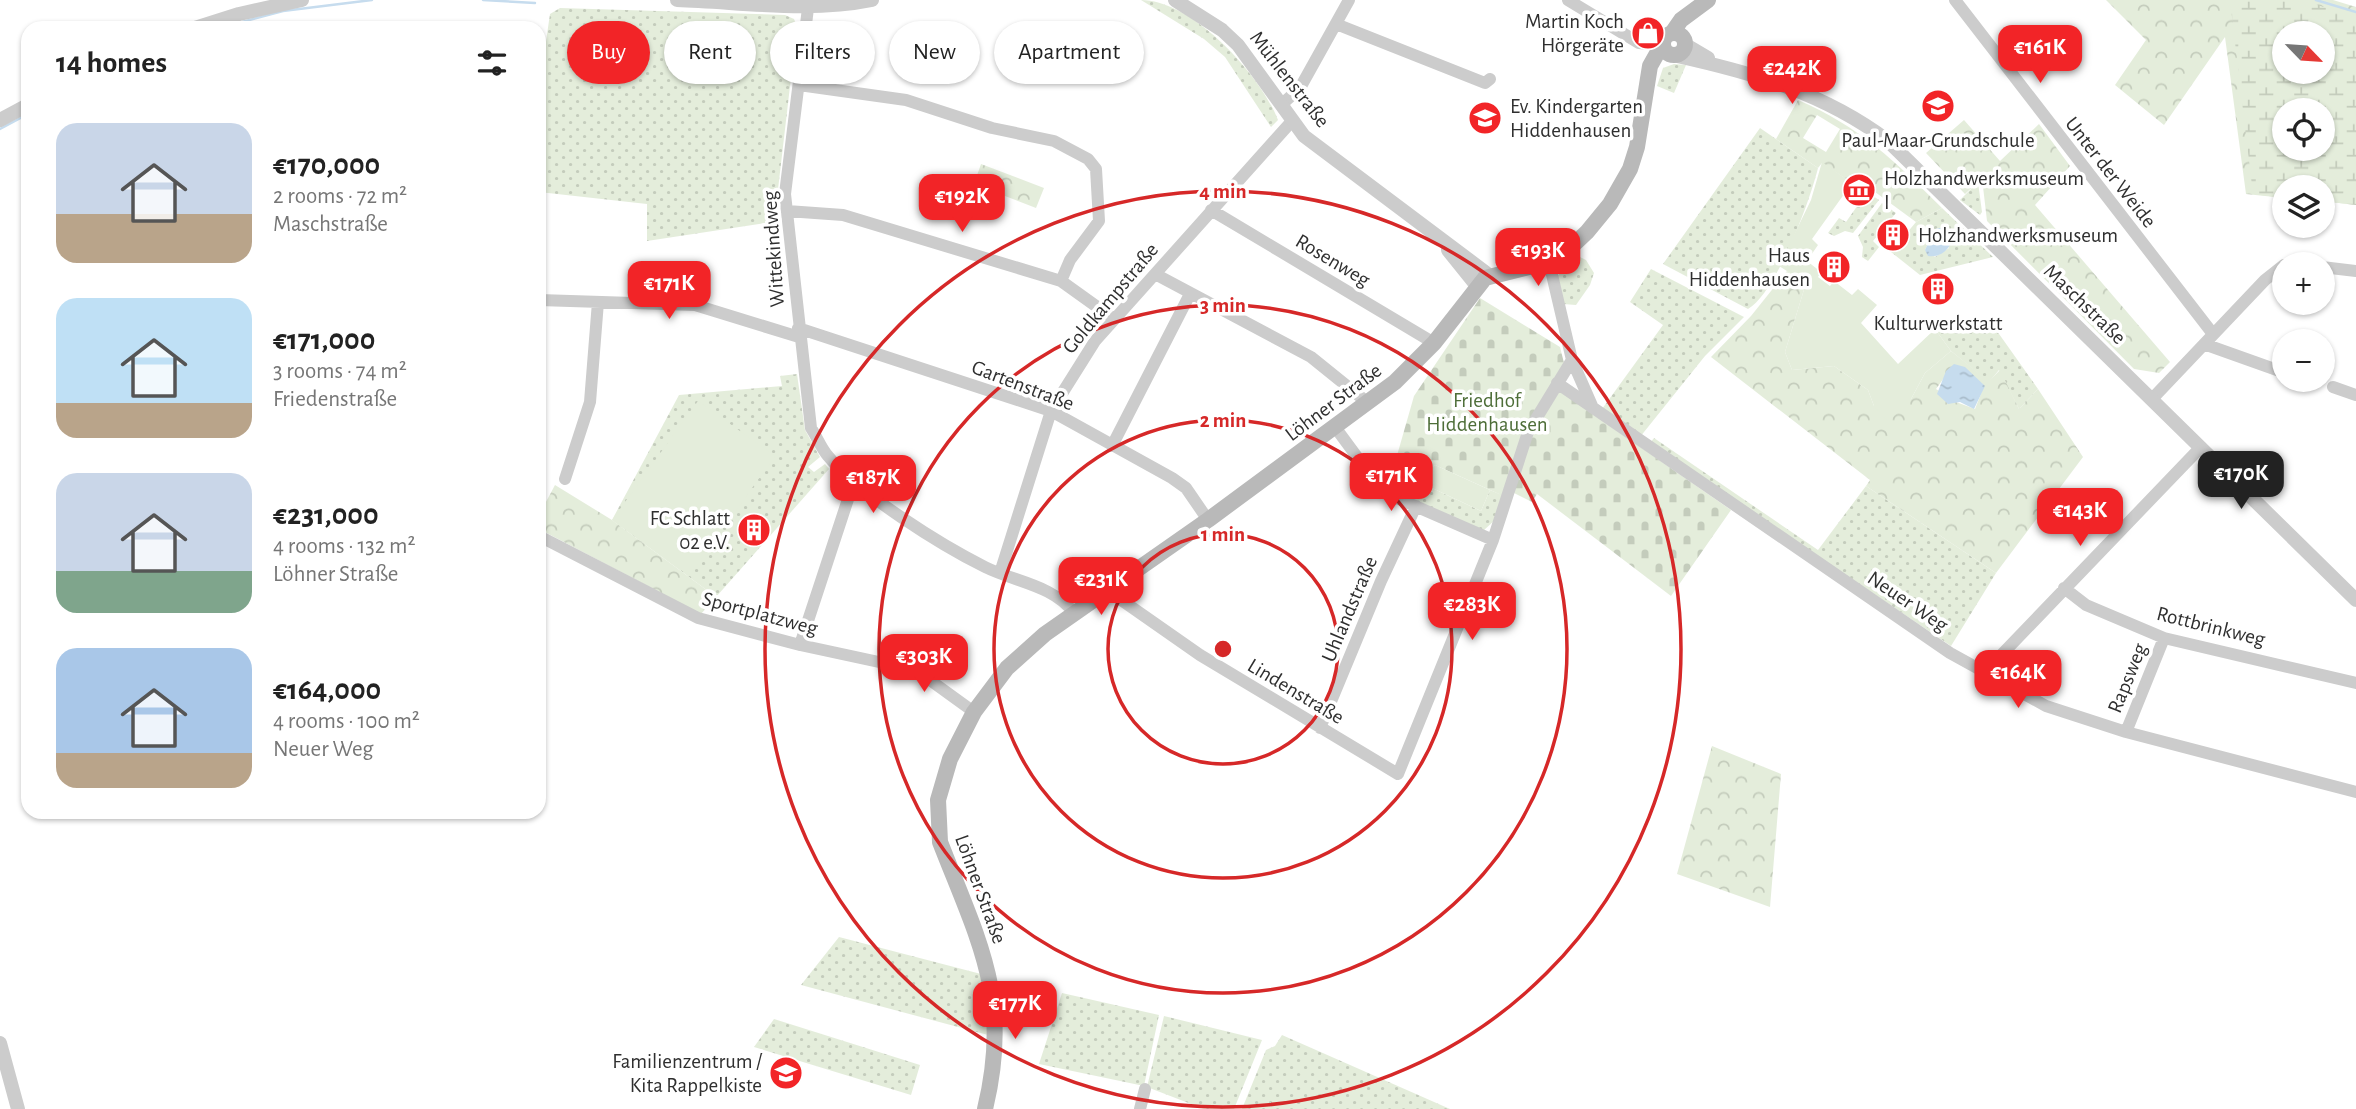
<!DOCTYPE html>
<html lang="en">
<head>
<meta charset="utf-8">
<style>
	:root { --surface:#fff; --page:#f6f6f6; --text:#222; --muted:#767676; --accent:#f22427 }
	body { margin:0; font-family:"Alegreya Sans",sans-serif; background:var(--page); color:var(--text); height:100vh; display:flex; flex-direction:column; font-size:26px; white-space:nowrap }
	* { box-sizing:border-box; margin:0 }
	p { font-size:23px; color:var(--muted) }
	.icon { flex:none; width:38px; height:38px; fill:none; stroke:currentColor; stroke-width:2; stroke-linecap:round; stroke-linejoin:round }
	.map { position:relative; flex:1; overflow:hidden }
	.drawer { position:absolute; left:21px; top:21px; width:525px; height:798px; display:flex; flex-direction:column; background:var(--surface); border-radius:21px; box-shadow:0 2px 5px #0004 }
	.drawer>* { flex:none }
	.guide { position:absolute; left:567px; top:21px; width:665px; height:63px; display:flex; gap:14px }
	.needle { width:46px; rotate:115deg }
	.buttons { position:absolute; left:2272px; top:21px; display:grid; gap:14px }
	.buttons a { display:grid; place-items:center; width:63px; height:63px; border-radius:50%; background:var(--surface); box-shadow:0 2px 5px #0004; font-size:35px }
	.price { position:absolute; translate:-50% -60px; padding:0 16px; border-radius:14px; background:var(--accent); color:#fff; font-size:23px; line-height:46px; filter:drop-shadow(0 2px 4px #0008) }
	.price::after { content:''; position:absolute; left:50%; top:42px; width:21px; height:16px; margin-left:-10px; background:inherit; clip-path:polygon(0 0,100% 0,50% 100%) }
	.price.current { background:#222; color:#fff }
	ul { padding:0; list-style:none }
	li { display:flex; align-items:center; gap:21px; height:175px; padding:0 35px }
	li span { display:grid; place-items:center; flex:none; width:196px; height:140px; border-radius:21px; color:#555 }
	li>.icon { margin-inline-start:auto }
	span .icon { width:84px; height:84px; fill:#fffc; stroke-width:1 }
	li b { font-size:30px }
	h2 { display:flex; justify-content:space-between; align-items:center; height:84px; padding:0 35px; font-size:30px }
	.chip { padding:0 24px; border-radius:32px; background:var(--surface); box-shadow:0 2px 5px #0004; font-size:24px; line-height:63px }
	.chip.current { background:var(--accent); color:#fff }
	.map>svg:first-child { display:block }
	.grass { fill:url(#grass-dots); fill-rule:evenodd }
	.forest { fill:url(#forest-crowns); fill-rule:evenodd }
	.wetland { fill:url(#wetland-marsh); fill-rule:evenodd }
	.cemetery { fill:url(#cemetery-stones) }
	.garden { fill:#e4eddb }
	.water { fill:url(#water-ripples) }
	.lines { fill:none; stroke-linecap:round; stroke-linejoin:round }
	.stream { stroke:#c6dcee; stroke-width:2.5 }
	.minor { stroke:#ccc; stroke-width:12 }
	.tertiary { stroke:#ccc; stroke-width:14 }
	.secondary { stroke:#b9b9b9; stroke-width:16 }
	.ring { fill:none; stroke:#d62828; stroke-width:3.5 }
	.labels { text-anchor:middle; stroke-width:7; stroke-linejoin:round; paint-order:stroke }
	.poi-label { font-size:21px; fill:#2f2f2f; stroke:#fff; text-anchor:end }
	.street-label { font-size:21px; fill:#2f2f2f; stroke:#fff }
	.park-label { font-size:21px; fill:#4e6e38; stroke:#fff }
	.centre { fill:#d62828; stroke:#fff; stroke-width:3.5 }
	.ring-label { font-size:21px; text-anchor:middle; font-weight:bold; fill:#d62828; stroke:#fff; stroke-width:7; stroke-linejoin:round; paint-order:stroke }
</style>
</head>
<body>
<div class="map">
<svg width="2356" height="1109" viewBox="0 0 2356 1109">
	<defs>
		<pattern id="grass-dots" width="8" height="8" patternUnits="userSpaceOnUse" patternTransform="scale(1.75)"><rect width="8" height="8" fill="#e4eddb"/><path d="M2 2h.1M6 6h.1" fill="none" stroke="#c4ccbc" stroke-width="1.8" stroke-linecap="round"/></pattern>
		<pattern id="forest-crowns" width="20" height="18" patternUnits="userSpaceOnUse" patternTransform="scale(1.75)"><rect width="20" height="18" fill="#e4eddb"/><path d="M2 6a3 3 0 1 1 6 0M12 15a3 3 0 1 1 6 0" fill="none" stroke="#c4ccbc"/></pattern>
		<pattern id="wetland-marsh" width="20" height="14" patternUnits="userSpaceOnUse" patternTransform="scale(1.75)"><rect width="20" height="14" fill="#e4eddb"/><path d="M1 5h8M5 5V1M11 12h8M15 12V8" fill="none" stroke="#c4ccbc"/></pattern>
		<pattern id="cemetery-stones" width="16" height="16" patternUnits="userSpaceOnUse" patternTransform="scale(1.75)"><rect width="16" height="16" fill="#e4eddb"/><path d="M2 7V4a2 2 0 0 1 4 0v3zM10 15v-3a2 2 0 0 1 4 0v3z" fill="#c4ccbc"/></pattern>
		<pattern id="water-ripples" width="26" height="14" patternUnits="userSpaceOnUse" patternTransform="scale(1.75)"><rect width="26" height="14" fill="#c6dcee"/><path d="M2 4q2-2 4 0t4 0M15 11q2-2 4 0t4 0" fill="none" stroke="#aabdcc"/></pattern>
	</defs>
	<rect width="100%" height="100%" fill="#fff"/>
	<path class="grass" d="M1141,0C1192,0 1260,74 1278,120L1271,127L1225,57L1204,39Z
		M560,8L785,15L794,19L797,26L777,198L778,221L647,241V204L539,192V89L550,14Z
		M1674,64L1686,65L1674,93L1657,86L1663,68Z
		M1760,128L1818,168C1810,201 1776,293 1748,309L1663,264Z
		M1978,182L1982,212L1980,215L1960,200Z
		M1867,192L1879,200L1853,233L1845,231L1834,236L1828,233L1839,218L1846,222Z
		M1882,203L1896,213L1873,241L1879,247L1868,261L1862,257L1863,247L1858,236Z
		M1942,208L1993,257L1920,275L1891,252L1916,222ZM1935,229L1949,248L1935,257L1925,250Z
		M1580,257L1586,260L1594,273L1590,285L1576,305L1563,304L1557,276Z
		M1651,269L1744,317L1705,356L1640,437L1602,409L1663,325L1630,302Z
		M1987,317L2038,389L2019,409L1999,370L1989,382L1951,351L1935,329Z
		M797,374L805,430L820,457L808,467L814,472L825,464L829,469L716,597L612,520L679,395L782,386L780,376Z
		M1654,438L1818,550L1866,486L1996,573L1951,646L1650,443Z
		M1415,480L1481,511L1490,490L1502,495L1495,520L1483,531L1406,496Z
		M839,937L981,974L988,1035L801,985Z
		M1062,993L1159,1015L1144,1086L1039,1064Z
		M1164,1016L1262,1040L1234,1109H1204L1147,1087Z
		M774,1019L920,1065L911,1095L754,1047Z
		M1282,1035L1291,1039L1450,1109H1242L1266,1050L1275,1046Z"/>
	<path class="forest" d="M2106,0H2333L2356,7V205L2322,201V187H2284V198L2246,194L2225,37L2164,125L2115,85L2146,40ZM2284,33H2322V72H2284ZM2284,110H2322V149H2284Z
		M1798,100C1859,126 1896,162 1942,208L1916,222L1856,178L1852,183L1822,163L1818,168L1776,139ZM1817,115L1840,129L1826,152L1803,138Z
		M1964,120L2000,161L2039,124L2070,166L2035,205L2170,362L2159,373L2134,369L1987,221L1982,178L1965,194L1926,153Z
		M981,164L1044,188L1036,208L974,184Z
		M1787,271L1806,283L1785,352L1792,370L1834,366L1868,390L1874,406L1911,399L1925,373L1951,351L1989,381L2000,370L2019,409L2038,389L2083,457L1996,573L1866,486L1870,480L1711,357L1751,316ZM1946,375L1984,386L1975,409L1956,402L1936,389Z
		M555,485L612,520L716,597L701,614L539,529V515Z
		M1712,746L1781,774L1770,907L1677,874Z"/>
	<path class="wetland" d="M2230,0H2301L2356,17V205L2322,201V187H2284V198L2253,194ZM2284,33H2322V72H2284ZM2284,110H2322V149H2284Z"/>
	<path class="cemetery" d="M1480,298L1560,347L1564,363L1551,385L1731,510L1671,596L1537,494L1532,502L1512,492L1510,499L1435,465L1415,480L1406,496L1383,483L1392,473L1414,396Z"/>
	<path class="garden" d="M1822,162L1852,183L1812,239L1818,245L1807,261L1821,272L1818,277L1830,286L1834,281L1852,295L1858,289L1877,305L1861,323L1898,364L1935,329L1951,351L1925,373L1911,399L1888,422L1874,406L1868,390L1834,366L1792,370L1785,352L1806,283L1779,266L1811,200Z
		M698,401L775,456L689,576L612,520Z
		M1435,465L1490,490L1481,511L1415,480Z"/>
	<path class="water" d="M1940,228L1955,234C1951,247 1943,258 1928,256L1925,250L1935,229Z
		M1954,364L1965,367L1985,386L1974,409L1960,402L1948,404L1937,394L1946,371Z"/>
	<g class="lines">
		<path class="stream" d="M483,0L535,3
			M2316,0L2356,12
			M219,28L283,11L372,0
			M0,129L28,114"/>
		<path class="minor" d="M809,0L785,194L811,428C817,437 821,448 828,456C859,494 941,545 985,567C1015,582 1053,585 1074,613
			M1568,0L1639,43L1660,45
			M1955,0L2213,334
			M1336,24L1485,83L1490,79
			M799,85L906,100L992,128L1054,141L1088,159L1096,169L1099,221L1070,260L1061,281
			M1281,105L1300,88L1349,0
			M1211,210L1434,343
			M787,211L843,215L1061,281L1114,319
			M1549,262L1572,360L1593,408
			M2322,267L2356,271
			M1155,274L1311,357L1368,403
			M539,300L695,305L799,337
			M798,328L1051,411L1172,478L1186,488L1208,520
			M2204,344L2277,370
			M1557,383L1950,653L2046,706L2126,732L2356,792
			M2333,387L2356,395
			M2152,399L2265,280L2284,265
			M1335,427L1383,492L1493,540
			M1112,446L1190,294
			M565,479L590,402L598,302
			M539,536L698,618L800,645L916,670L974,712
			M1000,573L1051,411L1095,341L1292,121
			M2064,588L2086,605L2164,638L2356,683
			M1107,590L1200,655L1398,774L1493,540L1528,432L1572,360
			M800,645L854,481
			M1983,674L2201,447
			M1320,728L1381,581L1416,506
			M2126,732L2164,638
			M1140,1109L1145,1089"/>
		<path class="tertiary" d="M677,0C741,2 809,13 872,0
			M1175,0L1222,30L1238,45L1304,136L1489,275
			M195,28L239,14L302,0
			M1686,45L1708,58
			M1677,56C1754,73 1824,93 1888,141L2356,600
			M0,120L28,105
			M1448,250L1477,286
			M0,1043L18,1109"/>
		<path class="secondary" d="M1663 44a11 11 0 1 1 22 0a11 11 0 1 1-22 0Z
			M1672,33L1681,20L1708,0
			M985,1109C1012,999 979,942 940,842L938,800L950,759L974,712L1007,668L1045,634L1208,520L1395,382L1434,343L1485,278L1549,262L1570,248L1587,232L1610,204L1630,169L1637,147L1650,66L1663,43"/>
	</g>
	<g class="ring">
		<circle cx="1223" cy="649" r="115"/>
		<circle cx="1223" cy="649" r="229"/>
		<circle cx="1223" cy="649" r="344"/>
		<circle cx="1223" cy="649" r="458"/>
	</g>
	<defs>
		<symbol id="shop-disc" viewBox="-11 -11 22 22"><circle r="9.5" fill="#f22427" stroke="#fff"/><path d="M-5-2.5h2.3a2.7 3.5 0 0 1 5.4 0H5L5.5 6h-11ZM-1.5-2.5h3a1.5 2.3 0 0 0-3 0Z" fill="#fff"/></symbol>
		<symbol id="school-disc" viewBox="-11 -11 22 22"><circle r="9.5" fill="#f22427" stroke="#fff"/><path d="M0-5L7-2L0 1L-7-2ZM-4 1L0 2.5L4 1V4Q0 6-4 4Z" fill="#fff"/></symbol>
		<symbol id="museum-disc" viewBox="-11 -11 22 22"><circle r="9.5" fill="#f22427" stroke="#fff"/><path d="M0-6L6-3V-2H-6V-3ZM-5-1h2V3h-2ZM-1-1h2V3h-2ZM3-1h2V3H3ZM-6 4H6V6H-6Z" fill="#fff"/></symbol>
		<symbol id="building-disc" viewBox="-11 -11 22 22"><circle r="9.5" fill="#f22427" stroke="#fff"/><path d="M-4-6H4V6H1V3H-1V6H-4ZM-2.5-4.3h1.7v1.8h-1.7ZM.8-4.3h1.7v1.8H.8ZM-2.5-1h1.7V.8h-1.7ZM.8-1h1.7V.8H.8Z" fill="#fff"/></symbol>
	</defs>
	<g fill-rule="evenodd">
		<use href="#shop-disc" x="1629" y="14" width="38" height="38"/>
		<use href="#school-disc" x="1919" y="87" width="38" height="38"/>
		<use href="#school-disc" x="1466" y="99" width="38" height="38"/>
		<use href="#museum-disc" x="1840" y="171" width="38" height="38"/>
		<use href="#building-disc" x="1874" y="216" width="38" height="38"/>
		<use href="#building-disc" x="1815" y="248" width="38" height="38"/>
		<use href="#building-disc" x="1919" y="270" width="38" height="38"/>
		<use href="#building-disc" x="735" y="511" width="38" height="38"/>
		<use href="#school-disc" x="767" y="1054" width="38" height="38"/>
	</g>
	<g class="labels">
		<g class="poi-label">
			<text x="1624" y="28">Martin Koch<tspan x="1624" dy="24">Hörgeräte</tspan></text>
			<text x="1510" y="113" text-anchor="start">Ev. Kindergarten<tspan x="1510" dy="24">Hiddenhausen</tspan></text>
			<text x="1938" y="147" text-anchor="middle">Paul-Maar-Grundschule</text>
			<text x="1884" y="185" text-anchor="start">Holzhandwerksmuseum<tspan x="1884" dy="24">I</tspan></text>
			<text x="1918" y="242" text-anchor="start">Holzhandwerksmuseum</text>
			<text x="1810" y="262">Haus<tspan x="1810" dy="24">Hiddenhausen</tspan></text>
			<text x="1938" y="330" text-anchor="middle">Kulturwerkstatt</text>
			<text x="730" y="525">FC Schlatt<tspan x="730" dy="24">02 e.V.</tspan></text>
			<text x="762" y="1068">Familienzentrum /<tspan x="762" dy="24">Kita Rappelkiste</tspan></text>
		</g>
		<g class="street-label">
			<text transform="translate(1290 79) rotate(52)" y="7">Mühlenstraße</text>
			<text transform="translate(2111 172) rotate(52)" y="7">Unter der Weide</text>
			<text transform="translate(773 249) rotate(-94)" y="7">Wittekindweg</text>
			<text transform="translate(1333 260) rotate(31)" y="7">Rosenweg</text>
			<text transform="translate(1110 298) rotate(-50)" y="7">Goldkampstraße</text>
			<text transform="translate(2085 304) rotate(44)" y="7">Maschstraße</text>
			<text transform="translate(1023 385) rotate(21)" y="7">Gartenstraße</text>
			<text transform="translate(1333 402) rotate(-37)" y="7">Löhner Straße</text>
			<text transform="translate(1908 601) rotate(34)" y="7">Neuer Weg</text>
			<text transform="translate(1349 609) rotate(-67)" y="7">Uhlandstraße</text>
			<text transform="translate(760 613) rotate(15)" y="7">Sportplatzweg</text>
			<text transform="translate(2211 626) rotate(14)" y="7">Rottbrinkweg</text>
			<text transform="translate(2127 678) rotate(-68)" y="7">Rapsweg</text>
			<text transform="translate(1296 691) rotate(31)" y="7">Lindenstraße</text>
			<text transform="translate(981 889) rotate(70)" y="7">Löhner Straße</text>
		</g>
		<g class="park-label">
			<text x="1487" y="407">Friedhof<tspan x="1487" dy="24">Hiddenhausen</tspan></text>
		</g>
	</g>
	<circle cx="1223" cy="649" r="10" class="centre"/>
	<g class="ring-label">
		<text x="1223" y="198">4 min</text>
		<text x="1223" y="312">3 min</text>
		<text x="1223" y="427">2 min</text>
		<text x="1223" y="541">1 min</text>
	</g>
</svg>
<div class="buttons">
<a><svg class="needle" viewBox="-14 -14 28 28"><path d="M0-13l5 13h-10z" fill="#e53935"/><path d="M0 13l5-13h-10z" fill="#767676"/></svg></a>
<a><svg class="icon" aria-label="locate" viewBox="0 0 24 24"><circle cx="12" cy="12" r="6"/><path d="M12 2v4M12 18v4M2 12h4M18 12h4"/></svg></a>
<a><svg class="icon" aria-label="layers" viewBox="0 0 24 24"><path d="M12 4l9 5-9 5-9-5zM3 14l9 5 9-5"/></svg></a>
<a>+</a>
<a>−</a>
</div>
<b class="price" style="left:2040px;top:85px">€161K</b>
<b class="price" style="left:1792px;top:106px">€242K</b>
<b class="price" style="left:962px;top:234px">€192K</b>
<b class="price" style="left:1538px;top:288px">€193K</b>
<b class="price" style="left:669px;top:321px">€171K</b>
<b class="price current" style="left:2241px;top:511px">€170K</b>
<b class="price" style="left:1391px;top:513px">€171K</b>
<b class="price" style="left:873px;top:515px">€187K</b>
<b class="price" style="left:2080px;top:548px">€143K</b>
<b class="price" style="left:1101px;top:617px">€231K</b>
<b class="price" style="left:1472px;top:642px">€283K</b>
<b class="price" style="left:924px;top:694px">€303K</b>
<b class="price" style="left:2018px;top:710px">€164K</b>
<b class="price" style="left:1015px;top:1041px">€177K</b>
<div class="guide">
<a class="chip current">Buy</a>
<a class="chip">Rent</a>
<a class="chip">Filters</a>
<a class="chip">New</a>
<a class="chip">Apartment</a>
</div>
<section class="drawer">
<h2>14 homes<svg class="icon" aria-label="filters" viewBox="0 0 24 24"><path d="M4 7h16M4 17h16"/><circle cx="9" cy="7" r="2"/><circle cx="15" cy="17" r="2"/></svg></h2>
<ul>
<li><span style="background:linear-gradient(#c9d6e8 65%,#b9a48a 0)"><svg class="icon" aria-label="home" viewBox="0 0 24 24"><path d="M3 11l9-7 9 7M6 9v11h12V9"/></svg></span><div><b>€170,000</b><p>2 rooms · 72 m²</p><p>Maschstraße</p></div></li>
<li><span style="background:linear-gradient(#bfe0f5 75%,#b9a48a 0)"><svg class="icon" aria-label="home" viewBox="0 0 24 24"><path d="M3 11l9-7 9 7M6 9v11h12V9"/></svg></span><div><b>€171,000</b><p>3 rooms · 74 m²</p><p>Friedenstraße</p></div></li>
<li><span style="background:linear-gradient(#c9d6e8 70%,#7fa58c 0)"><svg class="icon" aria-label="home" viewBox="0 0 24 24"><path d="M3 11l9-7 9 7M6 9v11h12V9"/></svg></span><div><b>€231,000</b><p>4 rooms · 132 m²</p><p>Löhner Straße</p></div></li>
<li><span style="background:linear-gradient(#a9c7e8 75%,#b9a48a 0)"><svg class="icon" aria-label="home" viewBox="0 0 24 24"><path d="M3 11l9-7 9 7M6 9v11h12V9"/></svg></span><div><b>€164,000</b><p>4 rooms · 100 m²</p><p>Neuer Weg</p></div></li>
</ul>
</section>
</div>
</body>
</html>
